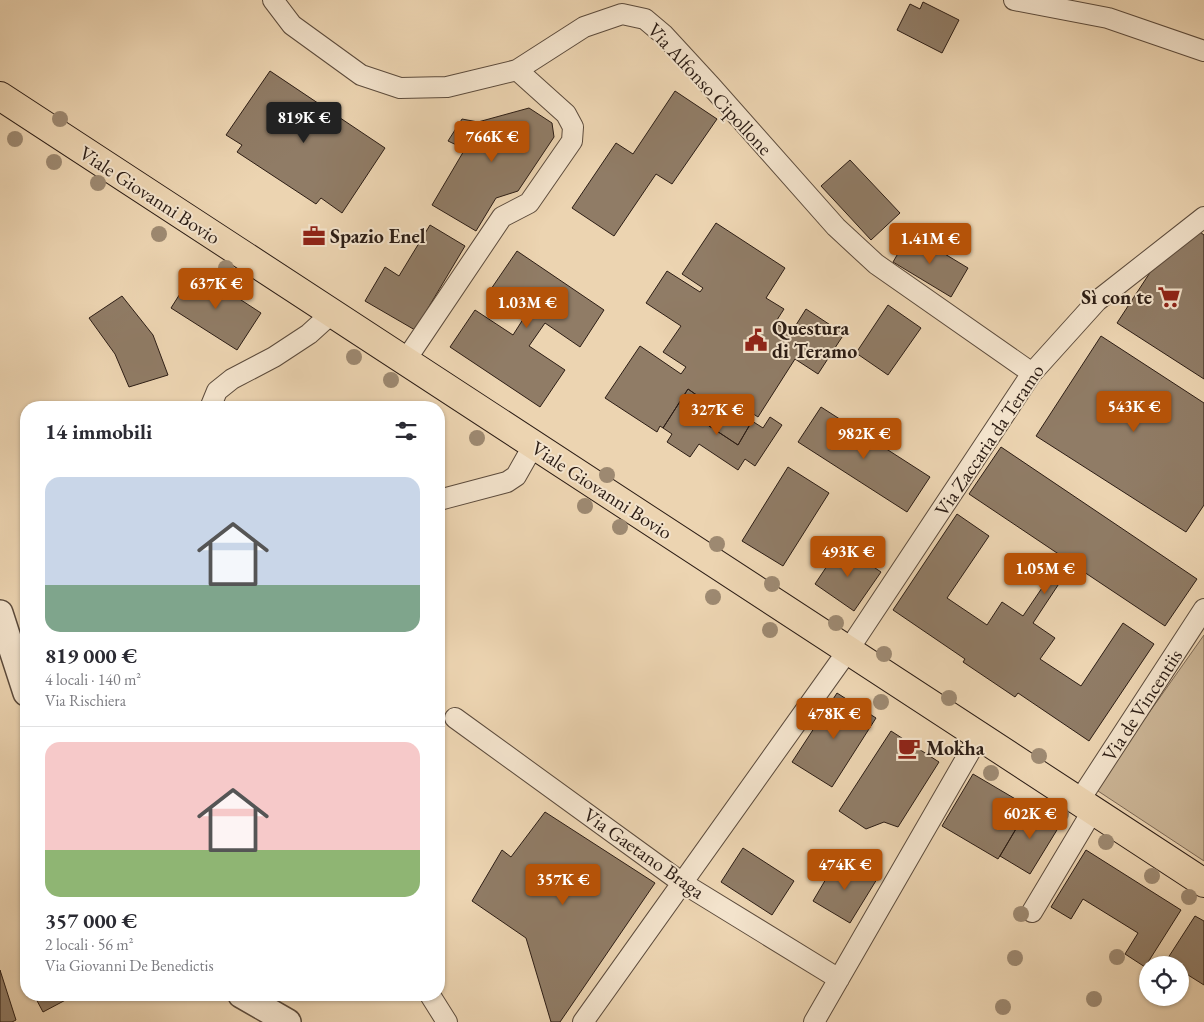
<!DOCTYPE html>
<html lang="it">
<head>
<meta charset="utf-8">
<style>
	:root { --surface:#fff; --page:#f7f7f7; --text:#2b2b33; --muted:#7c7c81; --line:#e1e1e2; --accent:#b45309 }
	body { margin:0; font-family:"EB Garamond",serif; background:var(--page); color:var(--text); height:100vh; display:flex; flex-direction:column; font-size:19px; white-space:nowrap }
	* { box-sizing:border-box; margin:0 }
	p { font-size:16px; color:var(--muted) }
	.icon { flex:none; width:28px; height:28px; fill:none; stroke:currentColor; stroke-width:2; stroke-linecap:round; stroke-linejoin:round }
	.map { position:relative; flex:1; overflow:hidden }
	.details { position:absolute; left:20px; top:401px; width:425px; height:600px; display:flex; flex-direction:column; background:var(--surface); border-radius:20px; box-shadow:0 1px 4px #0004 }
	.details>* { flex:none }
	.controls { position:absolute; left:1139px; top:956px; display:grid; gap:10px }
	.controls a { display:grid; place-items:center; width:50px; height:50px; border-radius:50%; background:var(--surface); box-shadow:0 1px 4px #0004; font-size:25px }
	.price { position:absolute; translate:-50% -42px; padding:0 11px; border-radius:5px; background:var(--accent); color:#fff; font-size:16px; line-height:32px; filter:drop-shadow(0 1px 2px #0008) }
	.price::after { content:''; position:absolute; left:50%; top:30px; width:15px; height:11px; margin-left:-8px; background:inherit; clip-path:polygon(0 0,100% 0,50% 100%) }
	.price.selected { background:#222; color:#fff }
	ul { padding:0; list-style:none }
	li { display:grid; align-content:center; gap:10px; height:265px; padding:0 25px }
	li+li { border-top:1px solid var(--line) }
	li span { display:grid; place-items:center; height:155px; border-radius:15px; color:#555 }
	li>.icon { margin-inline-start:auto }
	span .icon { width:90px; height:90px; fill:#fffc; stroke-width:1 }
	li b { font-size:21px }
	h2 { display:flex; justify-content:space-between; align-items:center; height:60px; padding:0 25px; font-size:21px }
	.map>svg:first-child { display:block }
	.green { fill:#cbb596; stroke:#7c6956 }
	.building { fill:#907c66; stroke:#2c1d15 }
	.lines { fill:none; stroke-linecap:round; stroke-linejoin:round }
	.minor-casing { stroke:#5c4b3c; stroke-width:22 }
	.tertiary-casing { stroke:#5c4b3c; stroke-width:28 }
	.primary-casing { stroke:#2c1d15; stroke-width:30 }
	.minor { stroke:#f3e3cc; stroke-width:20 }
	.tertiary { stroke:#f3e3cc; stroke-width:25 }
	.primary { stroke:#ecd4b1; stroke-width:28 }
	.tree { fill:#9d8971 }
	.labels { text-anchor:middle; stroke-width:4; stroke-linejoin:round; paint-order:stroke }
	.street-label { font-size:20px; fill:#2c1d15; stroke:#f3e3cc }
	.poi-label { font-size:20px; font-weight:bold; fill:#2c1d15; stroke:#f3e3cc; text-anchor:start }
</style>
</head>
<body>
<div class="map">
<svg width="1204" height="1022" viewBox="0 0 1204 1022">
	<rect width="100%" height="100%" fill="#ecd4b1"/>
	<filter id="stains"><feTurbulence type="fractalNoise" baseFrequency=".004" numOctaves="4"/><feColorMatrix values="0 0 0 0 .2 0 0 0 0 .09 0 0 0 0 .02 0 0 0 .5 -.17"/></filter>
	<radialGradient id="worn" r=".72"><stop offset=".6" stop-color="#630" stop-opacity="0"/><stop offset="1" stop-color="#630" stop-opacity=".3"/></radialGradient>
	<path class="green" d="M1204,635V861L1095,789Z"/>
	<path class="building" d="M923,2L959,20L942,53L897,30L910,4L920,9Z
		M270,71L385,148L342,213L321,198L316,204L237,152L242,145L226,135Z
		M675,91L717,119L672,184L656,174L614,236L572,208L616,143L633,154Z
		M529,108L552,123L554,137L518,191L496,198L476,231L432,205L465,149L448,141L462,119L478,122Z
		M850,160L900,213L871,240L821,186Z
		M716,223L785,268L766,298L784,309L775,323L791,333L806,309L844,334L818,374L795,359L758,417L741,406L739,408L737,411L752,421L738,445L688,412L698,396L688,389L663,428L660,426L657,432L605,398L640,346L681,374L686,367L663,352L681,326L646,303L667,271L700,292L703,288L682,274Z
		M430,225L465,246L415,330L365,301L385,267L399,276Z
		M1196,229L1204,235V379L1117,323L1151,271Z
		M910,233L968,268L951,297L893,262Z
		M517,251L604,310L580,347L545,323L529,346L565,370L540,407L450,347L475,310L513,335L527,313L491,289Z
		M195,270L261,313L237,350L171,308Z
		M122,296L153,335L168,375L129,387L115,354L89,318Z
		M888,305L921,328L888,375L856,353Z
		M1101,336L1204,403V505L1186,532L1036,436Z
		M688,389L698,396L688,412L738,445L752,421L763,428L770,417L782,425L755,466L745,459L738,470L699,444L690,457L667,442L672,434L663,428Z
		M821,407L930,477L907,512L798,442Z
		M1001,447L1197,579L1165,626L1072,564L1033,623L1055,638L1040,659L1081,686L1123,623L1154,644L1089,741L1018,693L1015,697L963,662L965,659L893,610L957,514L989,536L947,598L987,625L1002,602L1023,616L1063,557L969,494Z
		M788,467L829,493L783,566L742,541Z
		M841,545L881,572L854,611L815,584Z
		M837,693L876,718L832,787L792,762Z
		M891,731L939,762L898,827L884,822L866,829L839,811Z
		M973,774L1029,807L998,859L942,826Z
		M1029,807L1060,825L1030,874L1000,856Z
		M545,812L655,883L560,1022H551L526,938L472,901L502,850L511,857Z
		M743,848L794,881L772,915L721,882Z
		M1086,850L1181,910L1145,967L1125,954L1138,933L1083,899L1071,919L1051,907Z
		M846,861L877,879L850,923L813,901L833,867L840,871Z
		M1195,916L1204,921V985L1180,970V965H1172L1166,961Z
		M0,970L16,1020L12,1022H0Z
		M34,995H75L43,1012Z"/>
	<g class="lines">
		<defs>
			<path id="minor" d="M273,0L292,25L361,75L400,88L447,87L517,70L584,27L622,14L645,19L664,35L711,86L836,227L876,264L1032,373
				M1014,0L1108,18L1204,51
				M405,361L502,217L529,203L572,141L573,127L566,114L517,70
				M210,408L217,391L232,379L274,357L309,334L331,314
				M439,500L507,482L516,476L533,446
				M455,718L681,882L839,979
				M1079,801L1204,609
				M1032,912L1093,810
				M430,995L447,1022
				M583,1022L849,649L1032,373L1097,301L1204,217
				M814,1022L979,736"/>
			<path id="tertiary" d="M0,613L26,693
				M241,995L288,1022"/>
			<path id="primary" d="M0,96C400,360 803,620 1204,883"/>
		</defs>
		<use href="#minor" class="minor-casing"/>
		<use href="#tertiary" class="tertiary-casing"/>
		<use href="#primary" class="primary-casing"/>
		<use href="#minor" class="minor"/>
		<use href="#tertiary" class="tertiary"/>
		<use href="#primary" class="primary"/>
	</g>
	<g class="tree">
		<circle cx="60" cy="119" r="8"/>
		<circle cx="15" cy="139" r="8"/>
		<circle cx="54" cy="162" r="8"/>
		<circle cx="98" cy="183" r="8"/>
		<circle cx="159" cy="234" r="8"/>
		<circle cx="226" cy="268" r="8"/>
		<circle cx="354" cy="357" r="8"/>
		<circle cx="391" cy="380" r="8"/>
		<circle cx="477" cy="438" r="8"/>
		<circle cx="607" cy="475" r="8"/>
		<circle cx="585" cy="506" r="8"/>
		<circle cx="620" cy="527" r="8"/>
		<circle cx="717" cy="544" r="8"/>
		<circle cx="772" cy="584" r="8"/>
		<circle cx="713" cy="597" r="8"/>
		<circle cx="836" cy="623" r="8"/>
		<circle cx="770" cy="630" r="8"/>
		<circle cx="884" cy="654" r="8"/>
		<circle cx="949" cy="698" r="8"/>
		<circle cx="881" cy="702" r="8"/>
		<circle cx="1039" cy="756" r="8"/>
		<circle cx="991" cy="773" r="8"/>
		<circle cx="1040" cy="806" r="8"/>
		<circle cx="1061" cy="814" r="8"/>
		<circle cx="1106" cy="842" r="8"/>
		<circle cx="1152" cy="876" r="8"/>
		<circle cx="1189" cy="897" r="8"/>
		<circle cx="1021" cy="914" r="8"/>
		<circle cx="1117" cy="957" r="8"/>
		<circle cx="1015" cy="958" r="8"/>
		<circle cx="1094" cy="999" r="8"/>
		<circle cx="1003" cy="1007" r="8"/>
	</g>
	<defs>
		<symbol id="office-bare" viewBox="-9 -9 18 18"><path d="M-6-3h4V-5.5h4V-3h4V5H-6ZM-1-4.5V-3h2v-1.5ZM-6 0V1H6V0Z" fill="#8f2418" stroke="#f3e3cc" stroke-width="2.5" paint-order="stroke"/></symbol>
		<symbol id="supermarket-bare" viewBox="-9 -9 18 18"><path d="M-6-5.5h2.5l.6 2H6L4.5 2H-2.5L-4.4-4H-6ZM-1.5 3.2a1.3 1.3 0 1 0 .1 0ZM3 3.2a1.3 1.3 0 1 0 .1 0Z" fill="#8f2418" stroke="#f3e3cc" stroke-width="2.5" paint-order="stroke"/></symbol>
		<symbol id="civic-bare" viewBox="-9 -9 18 18"><path d="M-.6-6.5H3V-4.5H.6V-3L4-1V1h2V6H-6V1h2V-1L-.6-3ZM-1.2 2.5V6h2.4V2.5Z" fill="#8f2418" stroke="#f3e3cc" stroke-width="2.5" paint-order="stroke"/></symbol>
		<symbol id="cafe-bare" viewBox="-9 -9 18 18"><path d="M-5.5-4.5H6V0H3Q3 3.5 0 3.5H-2.5Q-5.5 3.5-5.5 0ZM3-3.2v2h1.7v-2ZM-6 4.5H4V6H-6Z" fill="#8f2418" stroke="#f3e3cc" stroke-width="2.5" paint-order="stroke"/></symbol>
	</defs>
	<g fill-rule="evenodd">
		<use href="#office-bare" x="298" y="220" width="32" height="32"/>
		<use href="#supermarket-bare" x="1153" y="281" width="32" height="32"/>
		<use href="#civic-bare" x="740" y="324" width="32" height="32"/>
		<use href="#cafe-bare" x="893" y="732" width="32" height="32"/>
	</g>
	<g class="labels">
		<g class="street-label">
			<text transform="translate(710 89) rotate(47)" y="7">Via Alfonso Cipollone</text>
			<text transform="translate(150 195) rotate(33)" y="7">Viale Giovanni Bovio</text>
			<text transform="translate(989 440) rotate(-56)" y="7">Via Zaccaria da Teramo</text>
			<text transform="translate(602 490) rotate(33)" y="7">Viale Giovanni Bovio</text>
			<text transform="translate(1142 705) rotate(-57)" y="7">Via de Vincentiis</text>
			<text transform="translate(644 853) rotate(35)" y="7">Via Gaetano Braga</text>
		</g>
		<g class="poi-label">
			<text x="330" y="243">Spazio Enel</text>
			<text x="1152" y="304" text-anchor="end">Sì con te</text>
			<text x="772" y="335">Questura<tspan x="772" dy="23">di Teramo</tspan></text>
			<text x="926" y="755">Mokha</text>
		</g>
	</g>
	<rect width="100%" height="100%" filter="url(#stains)"/>
	<rect width="100%" height="100%" fill="url(#worn)"/>
</svg>
<div class="controls">
<a><svg class="icon" aria-label="locate" viewBox="0 0 24 24"><circle cx="12" cy="12" r="6"/><path d="M12 2v4M12 18v4M2 12h4M18 12h4"/></svg></a>
</div>
<b class="price selected" style="left:304px;top:144px">819K €</b>
<b class="price" style="left:492px;top:163px">766K €</b>
<b class="price" style="left:930px;top:265px">1.41M €</b>
<b class="price" style="left:216px;top:310px">637K €</b>
<b class="price" style="left:527px;top:329px">1.03M €</b>
<b class="price" style="left:1134px;top:433px">543K €</b>
<b class="price" style="left:717px;top:436px">327K €</b>
<b class="price" style="left:864px;top:460px">982K €</b>
<b class="price" style="left:848px;top:578px">493K €</b>
<b class="price" style="left:1045px;top:595px">1.05M €</b>
<b class="price" style="left:834px;top:740px">478K €</b>
<b class="price" style="left:1030px;top:840px">602K €</b>
<b class="price" style="left:845px;top:891px">474K €</b>
<b class="price" style="left:563px;top:906px">357K €</b>
<section class="details">
<h2>14 immobili<svg class="icon" aria-label="filters" viewBox="0 0 24 24"><path d="M4 7h16M4 17h16"/><circle cx="9" cy="7" r="2"/><circle cx="15" cy="17" r="2"/></svg></h2>
<ul>
<li><span style="background:linear-gradient(#c9d6e8 70%,#7fa58c 0)"><svg class="icon" aria-label="home" viewBox="0 0 24 24"><path d="M3 11l9-7 9 7M6 9v11h12V9"/></svg></span><div><b>819 000 €</b><p>4 locali · 140 m²</p><p>Via Rischiera</p></div></li>
<li><span style="background:linear-gradient(#f6c9c9 70%,#8fb573 0)"><svg class="icon" aria-label="home" viewBox="0 0 24 24"><path d="M3 11l9-7 9 7M6 9v11h12V9"/></svg></span><div><b>357 000 €</b><p>2 locali · 56 m²</p><p>Via Giovanni De Benedictis</p></div></li>
</ul>
</section>
</div>
</body>
</html>
